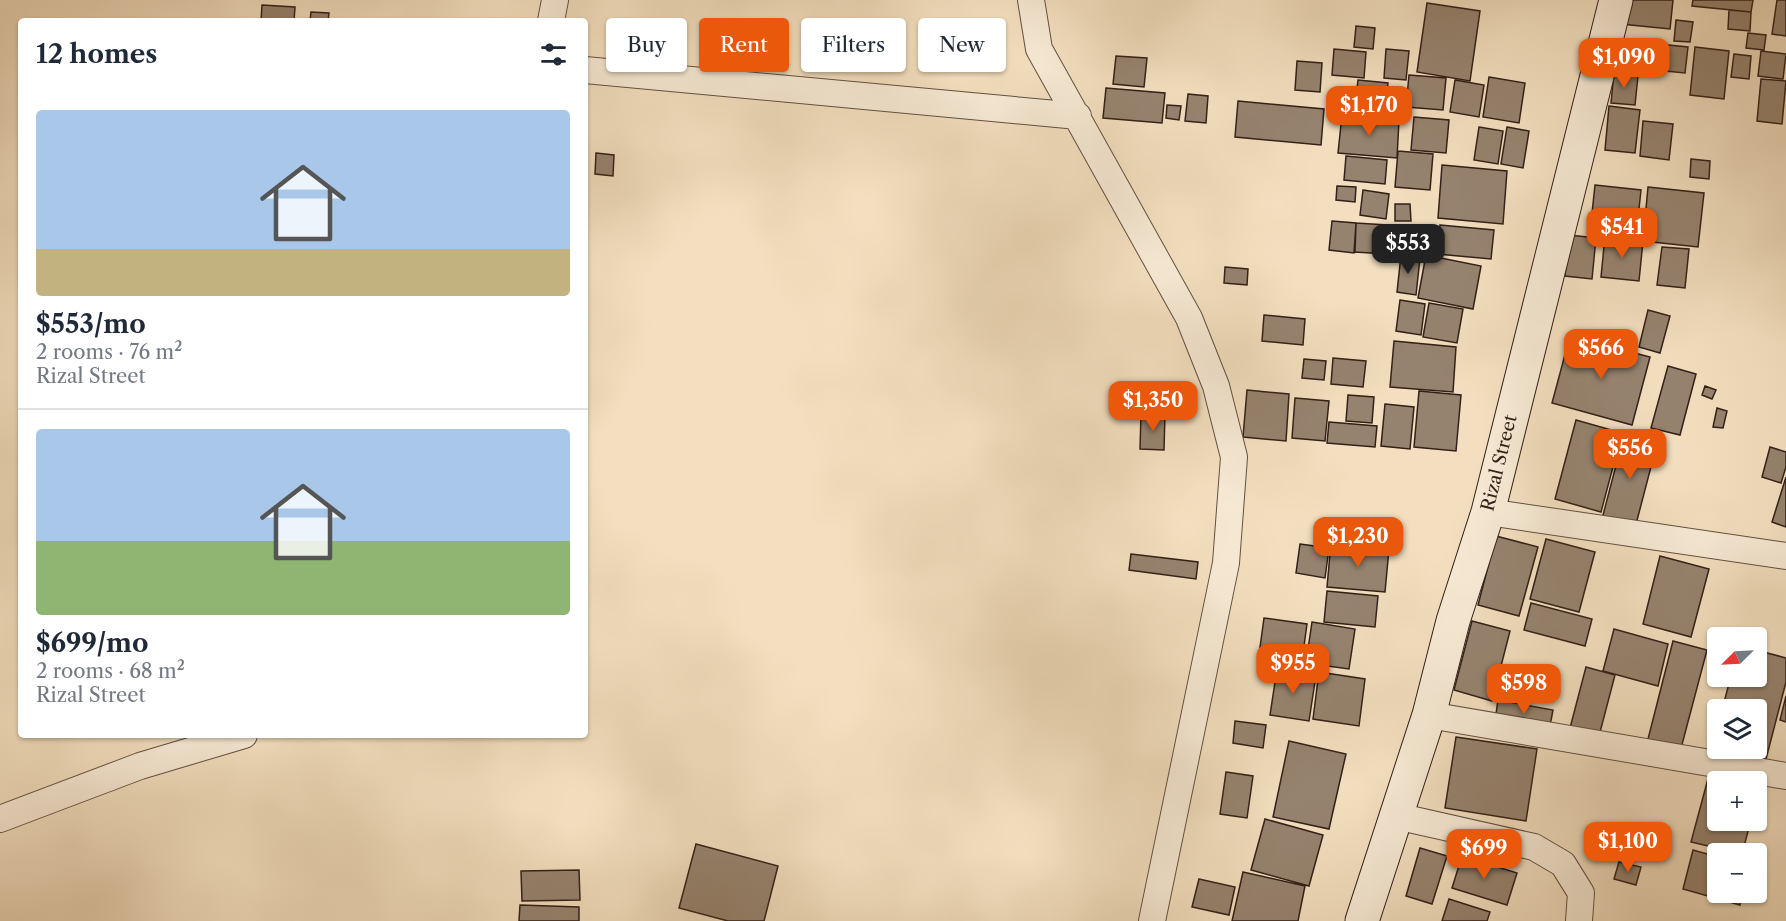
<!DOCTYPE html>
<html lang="en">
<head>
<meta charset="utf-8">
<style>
	:root { --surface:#fff; --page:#f6f6f7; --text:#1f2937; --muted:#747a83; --line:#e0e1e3; --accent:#ea580c }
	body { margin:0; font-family:"Libre Caslon Text",serif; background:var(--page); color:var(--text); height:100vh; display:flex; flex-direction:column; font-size:22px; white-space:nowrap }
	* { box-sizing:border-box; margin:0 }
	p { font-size:20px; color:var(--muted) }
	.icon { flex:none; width:33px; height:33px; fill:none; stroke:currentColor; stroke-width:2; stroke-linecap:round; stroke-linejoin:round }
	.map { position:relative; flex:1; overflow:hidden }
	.side { position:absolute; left:18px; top:18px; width:570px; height:720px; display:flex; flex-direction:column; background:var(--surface); border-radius:6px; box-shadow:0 2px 4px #0004 }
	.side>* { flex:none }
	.hud { position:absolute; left:606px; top:18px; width:570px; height:54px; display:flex; gap:12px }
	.needle { width:39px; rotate:246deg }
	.fabs { position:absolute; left:1707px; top:627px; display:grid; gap:12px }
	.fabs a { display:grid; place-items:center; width:60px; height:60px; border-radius:6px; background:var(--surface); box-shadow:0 2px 4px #0004; font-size:30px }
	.price { position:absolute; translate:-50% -51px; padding:0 14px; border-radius:12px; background:var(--accent); color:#fff; font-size:20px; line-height:39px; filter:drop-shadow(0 2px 3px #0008) }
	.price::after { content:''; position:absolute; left:50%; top:36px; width:18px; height:14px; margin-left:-9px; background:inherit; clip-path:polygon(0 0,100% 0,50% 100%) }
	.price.current { background:#222; color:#fff }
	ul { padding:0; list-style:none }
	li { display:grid; align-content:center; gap:12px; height:318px; padding:0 18px }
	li+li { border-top:2px solid var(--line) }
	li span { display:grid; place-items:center; height:186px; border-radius:6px; color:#555 }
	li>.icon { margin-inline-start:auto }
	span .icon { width:108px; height:108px; fill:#fffc; stroke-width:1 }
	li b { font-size:26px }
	h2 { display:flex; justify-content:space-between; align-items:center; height:72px; padding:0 18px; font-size:26px }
	.chip { padding:0 21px; border-radius:6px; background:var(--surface); box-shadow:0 2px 4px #0004; font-size:21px; line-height:54px }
	.chip.current { background:var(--accent); color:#fff }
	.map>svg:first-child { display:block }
	.building { fill:#96836f; stroke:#322019; stroke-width:1.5 }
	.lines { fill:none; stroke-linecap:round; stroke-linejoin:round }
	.street-casing { stroke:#625042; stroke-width:28 }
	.secondary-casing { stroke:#322019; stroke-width:35 }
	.street { stroke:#f7ead5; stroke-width:26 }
	.secondary { stroke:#f7ead5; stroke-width:33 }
	.labels { text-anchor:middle; stroke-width:6; stroke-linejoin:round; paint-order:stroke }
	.street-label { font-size:18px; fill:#322019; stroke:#f7ead5 }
</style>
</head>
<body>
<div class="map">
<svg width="1786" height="921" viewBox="0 0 1786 921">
	<rect width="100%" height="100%" fill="#f3dfbf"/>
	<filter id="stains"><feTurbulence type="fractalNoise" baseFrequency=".00333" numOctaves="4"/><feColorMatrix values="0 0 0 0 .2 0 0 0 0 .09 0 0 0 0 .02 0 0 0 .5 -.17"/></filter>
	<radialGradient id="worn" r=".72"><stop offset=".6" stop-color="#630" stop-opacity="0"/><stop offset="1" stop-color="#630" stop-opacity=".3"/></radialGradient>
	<path class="building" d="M1624,0H1673L1670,29L1621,24Z
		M1693,0H1753L1751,12L1692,6Z
		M1777,0H1786V36L1772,34Z
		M1427,3L1480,11L1470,81L1417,72Z
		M262,5L295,7L294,21H261Z
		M1729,10L1751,12L1750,31L1728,29Z
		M311,12L329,13L328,21H310Z
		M1676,20L1693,22L1690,42L1674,41Z
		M1356,26L1375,28L1373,49L1354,47Z
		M1748,33L1766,35L1764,50L1746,48Z
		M1628,41L1688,47L1685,73L1625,67Z
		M1695,47L1729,51L1724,99L1690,95Z
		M1334,49L1366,52L1364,78L1332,75Z
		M1386,49L1409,51L1406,80L1384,78Z
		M1761,51L1786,54L1783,79L1758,76Z
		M1734,54L1751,56L1749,79L1731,77Z
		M1116,56L1147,58L1144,87L1113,84Z
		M1297,61L1322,63L1320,92L1295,90Z
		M1614,73L1638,76L1635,105L1611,103Z
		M1409,75L1446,78L1443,110L1406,107Z
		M1489,77L1525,83L1519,123L1483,117Z
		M1761,79L1786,81L1782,124L1757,121Z
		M1358,80L1388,83L1385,108L1355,105Z
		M1455,80L1484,85L1479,117L1450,112Z
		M1106,88L1165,93L1162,123L1103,118Z
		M1188,94L1208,96L1206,123L1185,121Z
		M1238,101L1324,109L1321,145L1235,137Z
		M1167,105L1181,106L1179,120L1166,118Z
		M1609,106L1640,110L1635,153L1605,150Z
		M1342,115L1399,120L1397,158L1338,153Z
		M1414,117L1449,120L1446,153L1411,150Z
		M1643,121L1673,124L1669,160L1640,156Z
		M1479,127L1503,131L1498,164L1474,160Z
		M1507,127L1529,131L1523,168L1501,164Z
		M1398,151L1433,154L1430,190L1395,187Z
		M596,153L614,155L613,176L595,174Z
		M1346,156L1387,160L1385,184L1344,180Z
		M1691,159L1710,161L1709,179L1690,177Z
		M1442,165L1507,171L1503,224L1438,218Z
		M1595,185L1641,190L1636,237L1590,232Z
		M1337,186L1356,187L1355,202L1336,200Z
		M1648,187L1704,193L1698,247L1643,241Z
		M1363,190L1389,194L1386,219L1360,215Z
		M1395,204H1410L1411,221H1395Z
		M1332,221L1356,223L1354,253L1329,250Z
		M1356,223L1387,225L1386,254L1355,252Z
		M1440,225L1494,230L1491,259L1437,254Z
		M1411,226L1412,243H1401L1400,227Z
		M1569,235L1596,238L1592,279L1565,276Z
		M1605,236L1643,241L1639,281L1601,277Z
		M1662,247L1689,249L1685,288L1657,285Z
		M1401,255L1420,258L1416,295L1397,292Z
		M1426,255L1481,266L1473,309L1418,298Z
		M1225,267L1248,269L1247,285L1224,283Z
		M1400,300L1425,304L1421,335L1396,331Z
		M1429,303L1463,309L1457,343L1423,337Z
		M1648,310L1670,316L1660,353L1639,347Z
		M1264,315L1305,319L1303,345L1262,341Z
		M1570,336L1650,357L1632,425L1552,403Z
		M1394,341L1456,347L1453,392L1390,387Z
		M1333,358L1366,361L1363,387L1331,384Z
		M1304,359L1326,361L1324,380L1302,378Z
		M1668,366L1696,374L1680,435L1651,428Z
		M1705,386L1716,390L1712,399L1702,395Z
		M1247,390L1289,394L1286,441L1243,437Z
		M1169,391L1187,392L1186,408L1168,407Z
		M1419,391L1461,395L1456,451L1414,447Z
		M1348,395L1374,397L1372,423L1346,421Z
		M1295,398L1329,401L1325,441L1292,438Z
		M1385,404L1414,407L1410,449L1381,446Z
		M1717,408L1727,411L1723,428L1713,427Z
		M1141,414H1165L1164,450L1140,449Z
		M1576,420L1622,433L1601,512L1555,499Z
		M1329,422L1377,426L1375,447L1327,443Z
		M1625,431L1658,440L1635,528L1602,519Z
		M1770,447L1786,452V467L1781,483L1762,477Z
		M1786,477V527L1772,522Z
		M1496,536L1538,547L1519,616L1478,605Z
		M1546,539L1595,552L1579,612L1530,599Z
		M1331,543L1389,549L1385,592L1327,587Z
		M1300,544L1329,548L1325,578L1296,573Z
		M1131,554L1198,562L1196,579L1129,570Z
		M1660,556L1709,569L1691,637L1643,624Z
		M1327,591L1378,596L1375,627L1324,622Z
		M1531,603L1592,619L1585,646L1524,630Z
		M1264,618L1307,624L1301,668L1258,662Z
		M1472,621L1510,631L1492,701L1454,690Z
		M1312,622L1355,629L1349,669L1306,663Z
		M1614,629L1668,644L1658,686L1603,671Z
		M1673,641L1707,650L1680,752L1647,743Z
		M1756,650L1786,658V682L1766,759L1728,748H1756V710H1722L1731,676H1756Z
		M1586,667L1615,675L1599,736L1570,728Z
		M1277,669L1316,675L1309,721L1270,715Z
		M1319,672L1365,679L1359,726L1313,719Z
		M1786,696V722L1780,720Z
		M1498,700L1553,710L1549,731L1495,721Z
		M1235,721L1266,725L1263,748L1233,743Z
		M1456,737L1537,749L1526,821L1445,808Z
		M1289,741L1346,754L1329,829L1273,817Z
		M1226,772L1253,776L1247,818L1220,814Z
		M1709,775L1734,782H1718V820H1751L1742,854L1691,842Z
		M1265,819L1323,835L1309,886L1251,870Z
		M696,844L778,866L764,921H728L679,908Z
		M1420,848L1447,856L1432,904L1406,896Z
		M1693,850L1718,857V892H1743L1740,905L1683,889Z
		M1462,856L1517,873L1507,905L1452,888Z
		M1619,862L1641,867L1636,885L1614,879Z
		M579,870L580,900L522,901L521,871Z
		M1243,872L1305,886L1298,921H1232Z
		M1199,879L1235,887L1229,915L1192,907Z
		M1449,899L1490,912L1487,921H1442Z
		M520,905L579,907V921H519Z"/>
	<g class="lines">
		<defs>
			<path id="street" d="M1031,0L1039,49L1189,318L1216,386L1234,457L1226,563L1152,921
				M551,21L555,0
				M585,70L1078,116
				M1488,512L1786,556
				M1429,715L1786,776
				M1396,816L1534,847L1563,864L1581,893L1579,921
				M0,819L140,766L244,735"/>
			<path id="secondary" d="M1362,921L1429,715L1453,621L1488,512L1616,0"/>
		</defs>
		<use href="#street" class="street-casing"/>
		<use href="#secondary" class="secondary-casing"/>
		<use href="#street" class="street"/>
		<use href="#secondary" class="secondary"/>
	</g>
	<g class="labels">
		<g class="street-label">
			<text transform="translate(1499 463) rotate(-76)" y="6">Rizal Street</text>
		</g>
	</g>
	<rect width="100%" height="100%" filter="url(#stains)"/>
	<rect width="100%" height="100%" fill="url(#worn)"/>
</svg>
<div class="fabs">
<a><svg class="needle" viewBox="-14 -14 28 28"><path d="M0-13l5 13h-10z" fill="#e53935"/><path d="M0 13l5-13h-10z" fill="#747a83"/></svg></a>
<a><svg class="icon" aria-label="layers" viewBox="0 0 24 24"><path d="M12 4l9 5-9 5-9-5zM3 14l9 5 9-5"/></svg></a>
<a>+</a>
<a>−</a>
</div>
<b class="price" style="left:1624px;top:89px">$1,090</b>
<b class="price" style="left:1369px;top:137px">$1,170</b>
<b class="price" style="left:1622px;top:259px">$541</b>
<b class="price current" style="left:1408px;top:275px">$553</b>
<b class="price" style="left:1601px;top:380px">$566</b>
<b class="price" style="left:1153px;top:432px">$1,350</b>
<b class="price" style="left:1630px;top:480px">$556</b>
<b class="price" style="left:1358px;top:568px">$1,230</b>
<b class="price" style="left:1293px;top:695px">$955</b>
<b class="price" style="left:1524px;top:715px">$598</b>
<b class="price" style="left:1628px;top:873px">$1,100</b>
<b class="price" style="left:1484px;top:880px">$699</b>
<div class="hud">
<a class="chip">Buy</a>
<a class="chip current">Rent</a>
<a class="chip">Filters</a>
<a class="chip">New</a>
</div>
<section class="side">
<h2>12 homes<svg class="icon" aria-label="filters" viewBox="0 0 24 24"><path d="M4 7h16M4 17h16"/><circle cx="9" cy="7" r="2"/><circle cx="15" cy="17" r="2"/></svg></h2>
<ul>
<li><span style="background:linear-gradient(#a9c7e8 75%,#c2b280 0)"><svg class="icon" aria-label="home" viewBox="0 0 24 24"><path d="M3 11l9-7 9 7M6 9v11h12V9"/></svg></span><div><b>$553/mo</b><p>2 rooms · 76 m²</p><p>Rizal Street</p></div></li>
<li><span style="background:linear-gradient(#a9c7e8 60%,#8fb573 0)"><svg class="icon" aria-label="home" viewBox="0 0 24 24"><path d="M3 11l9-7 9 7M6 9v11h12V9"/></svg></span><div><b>$699/mo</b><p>2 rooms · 68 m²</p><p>Rizal Street</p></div></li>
</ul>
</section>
</div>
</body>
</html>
